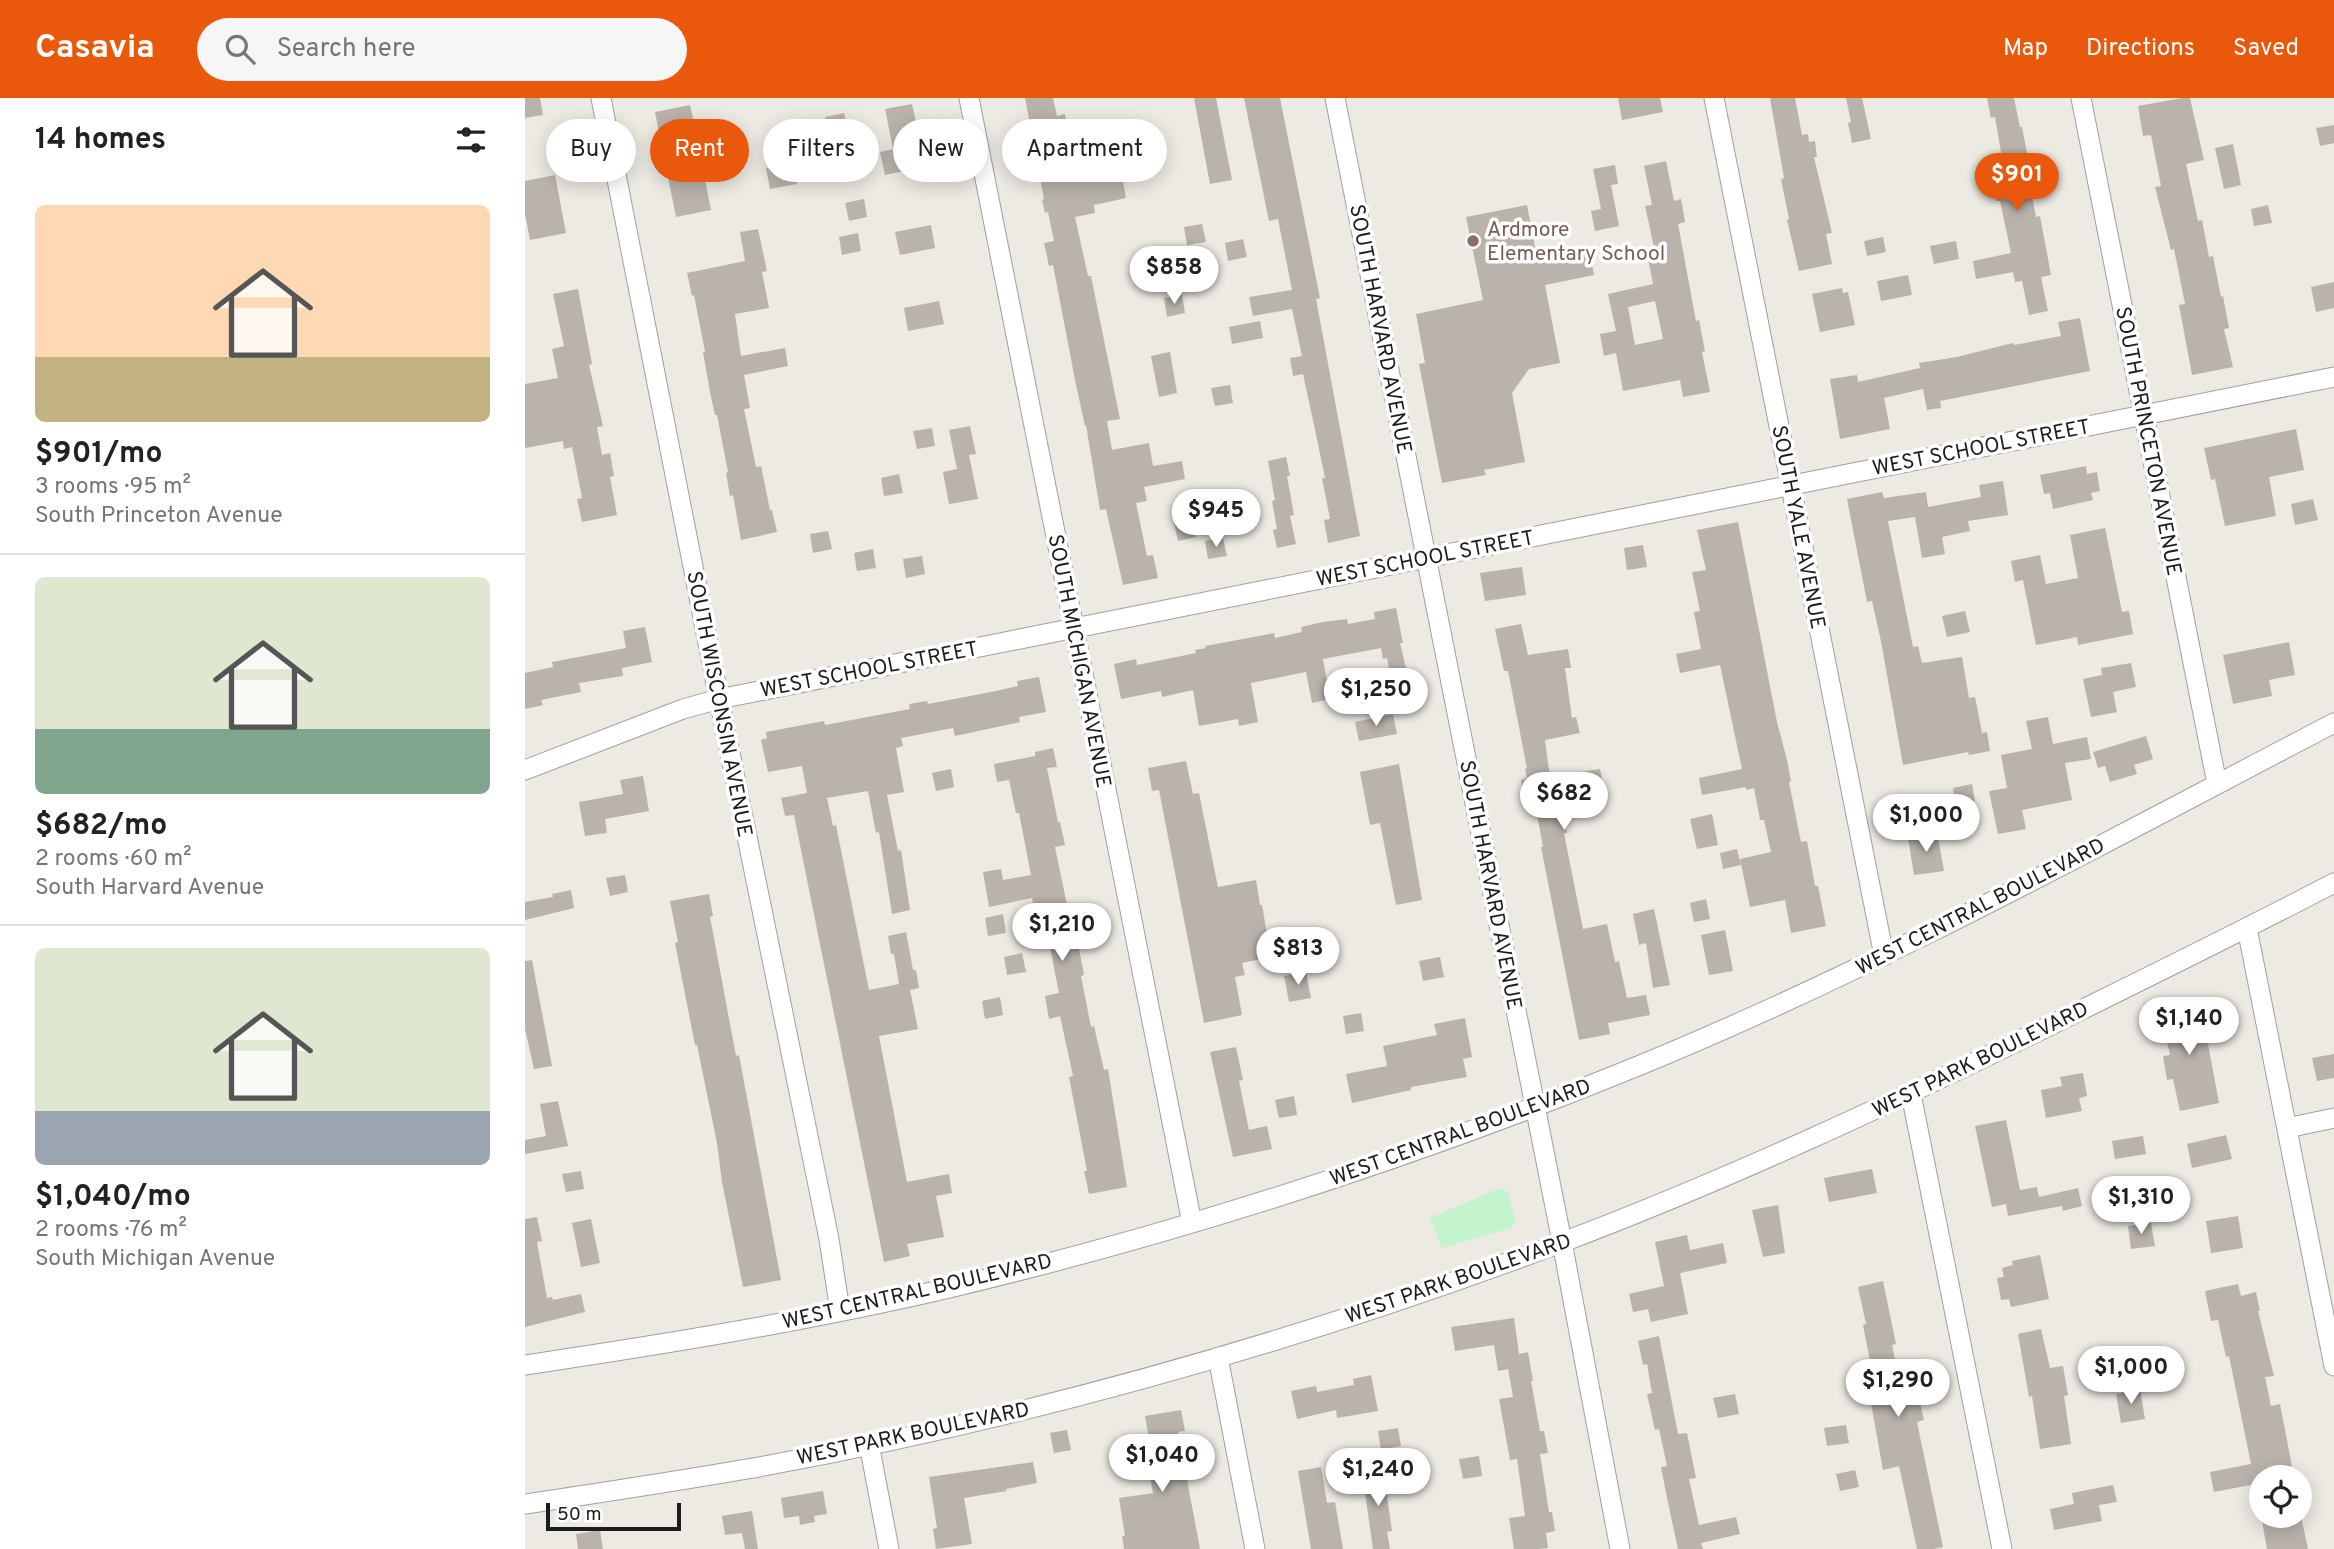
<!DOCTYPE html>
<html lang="en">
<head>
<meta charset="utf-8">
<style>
	:root { --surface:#fff; --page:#f6f6f6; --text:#222; --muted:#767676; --line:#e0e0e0; --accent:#ea580c }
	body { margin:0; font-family:Overpass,sans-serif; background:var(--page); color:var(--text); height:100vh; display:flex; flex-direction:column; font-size:26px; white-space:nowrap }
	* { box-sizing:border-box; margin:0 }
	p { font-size:23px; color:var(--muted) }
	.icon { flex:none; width:38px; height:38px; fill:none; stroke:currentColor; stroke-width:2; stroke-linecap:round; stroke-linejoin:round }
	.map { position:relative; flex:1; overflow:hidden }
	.sheet { display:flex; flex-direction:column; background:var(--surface); width:525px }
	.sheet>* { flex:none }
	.top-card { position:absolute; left:21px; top:21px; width:665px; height:63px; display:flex; gap:14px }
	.tools { position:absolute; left:1724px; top:1367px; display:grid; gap:14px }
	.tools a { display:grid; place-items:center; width:63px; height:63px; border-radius:50%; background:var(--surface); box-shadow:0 4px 18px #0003; font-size:35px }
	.scale { position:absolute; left:21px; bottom:18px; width:135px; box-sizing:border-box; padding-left:7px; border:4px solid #1c1c1c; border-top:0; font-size:19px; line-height:24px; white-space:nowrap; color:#1c1c1c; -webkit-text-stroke:5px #fff; paint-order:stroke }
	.price { position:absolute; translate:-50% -60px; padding:0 16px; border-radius:24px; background:#fff; color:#222; font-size:23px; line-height:46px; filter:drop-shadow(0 2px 4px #0008) }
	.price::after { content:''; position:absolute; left:50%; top:42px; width:21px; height:16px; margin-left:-10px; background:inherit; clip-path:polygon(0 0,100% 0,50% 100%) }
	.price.on { background:var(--accent); color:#fff }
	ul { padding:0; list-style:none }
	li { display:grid; align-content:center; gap:14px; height:371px; padding:0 35px }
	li+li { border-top:2px solid var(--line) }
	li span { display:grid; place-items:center; height:217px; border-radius:10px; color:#555 }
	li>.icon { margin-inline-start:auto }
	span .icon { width:126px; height:126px; fill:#fffc; stroke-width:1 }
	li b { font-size:30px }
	h2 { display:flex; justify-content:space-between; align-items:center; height:84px; padding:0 35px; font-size:30px }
	.pill { padding:0 24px; border-radius:32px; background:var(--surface); box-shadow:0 4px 18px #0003; font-size:24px; line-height:63px }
	.pill.on { background:var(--accent); color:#fff }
	header { display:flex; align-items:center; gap:42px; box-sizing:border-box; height:98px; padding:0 35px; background:var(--accent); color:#fff }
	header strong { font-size:33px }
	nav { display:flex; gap:38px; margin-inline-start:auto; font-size:24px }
	.search { width:490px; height:63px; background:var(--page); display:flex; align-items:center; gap:18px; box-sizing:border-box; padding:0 24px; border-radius:38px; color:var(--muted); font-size:26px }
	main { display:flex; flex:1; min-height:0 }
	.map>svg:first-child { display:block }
	.park { fill:#c3f4cc }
	.building { fill:#b9b3ac; fill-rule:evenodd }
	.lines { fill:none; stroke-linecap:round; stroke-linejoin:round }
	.minor-casing { stroke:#a0a0a0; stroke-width:21 }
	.minor { stroke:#fff; stroke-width:19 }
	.education-dot { fill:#8d6e63; stroke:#fff; stroke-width:2.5 }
	.labels { text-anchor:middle; stroke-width:7; stroke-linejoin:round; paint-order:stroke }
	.education-label { font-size:21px; fill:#785e54; stroke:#fff; text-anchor:start }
	.street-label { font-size:21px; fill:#1c1c1c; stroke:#fff }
</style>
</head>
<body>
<header>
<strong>Casavia</strong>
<div class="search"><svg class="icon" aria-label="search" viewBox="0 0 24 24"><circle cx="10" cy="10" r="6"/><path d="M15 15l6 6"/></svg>Search here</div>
<nav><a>Map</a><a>Directions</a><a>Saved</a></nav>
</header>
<main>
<section class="sheet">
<h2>14 homes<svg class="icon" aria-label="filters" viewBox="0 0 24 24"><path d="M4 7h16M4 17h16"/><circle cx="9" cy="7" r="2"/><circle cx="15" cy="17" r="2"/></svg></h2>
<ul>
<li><span style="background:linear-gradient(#ffd9b3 70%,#c2b280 0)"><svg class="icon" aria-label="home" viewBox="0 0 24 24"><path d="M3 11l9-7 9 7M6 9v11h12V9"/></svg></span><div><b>$901/mo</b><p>3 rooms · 95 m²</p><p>South Princeton Avenue</p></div></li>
<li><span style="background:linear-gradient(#dfe7d0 70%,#7fa58c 0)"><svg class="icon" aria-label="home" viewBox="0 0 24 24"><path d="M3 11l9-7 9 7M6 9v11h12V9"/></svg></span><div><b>$682/mo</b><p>2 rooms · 60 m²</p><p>South Harvard Avenue</p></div></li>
<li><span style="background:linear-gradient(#dfe7d0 75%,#9aa5b1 0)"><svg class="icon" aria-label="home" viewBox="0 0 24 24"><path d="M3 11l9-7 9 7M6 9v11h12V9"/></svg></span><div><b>$1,040/mo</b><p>2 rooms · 76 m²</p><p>South Michigan Avenue</p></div></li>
</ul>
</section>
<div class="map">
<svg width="1809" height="1451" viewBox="0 0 1809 1451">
	<rect width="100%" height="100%" fill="#edeae3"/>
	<path class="park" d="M975,1090L983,1094L991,1124L986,1130L917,1150L905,1120Z"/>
	<path class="building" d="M0,0H15L18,17L0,20Z
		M500,0H528L532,18L540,16L549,68L594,60L601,100L569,107L570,115L550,119L563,178H566L595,321L582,323L587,352L624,345L628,368L657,363L660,381L619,389L622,403L611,405L622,458L628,457L633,480L598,487L581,411L575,412L561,327L560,328L551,287L528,167L524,168L519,145L529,143L523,114L520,115L517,102L519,101Z
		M669,0H691L707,82L685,86Z
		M719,0H755L795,200L791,201L835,438L803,445L799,422L805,421L797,380H800L789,327L778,276L768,278L765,260L777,258L767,211L728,218L724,199L767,192L753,121L744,123Z
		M1093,0H1135L1138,14L1097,22Z
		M1245,0H1270L1277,37L1283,36L1284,44L1290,43L1292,59H1289L1307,135L1301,136L1307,166L1274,173L1262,122L1264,121L1256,81L1259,80Z
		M1321,0H1337L1346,41L1327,45L1323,25L1326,24Z
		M1462,0H1489L1495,29H1497L1503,60H1500L1511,119L1515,118L1526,177L1516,179L1523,213L1504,217L1497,183L1490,184L1488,174L1451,181L1448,163L1486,155L1475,103H1471L1467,81L1480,78L1470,19L1466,20Z
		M1657,0H1665L1679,62L1661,66L1673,123L1677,122L1684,159L1688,158L1696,199L1698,198L1704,230L1699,231L1708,269L1667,277L1654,207L1660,206L1649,151L1646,152L1630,89L1636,88L1626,37L1618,38L1613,8Z
		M387,6L391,24L386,25L395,70L360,77L355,54L368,51L360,11Z
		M165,7L177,60L215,53L218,70L179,77L186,112L151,119L130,14Z
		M319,15L323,34L304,37L300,19Z
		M1809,27V45L1795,48L1791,30Z
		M1708,46L1716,87L1699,91L1690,50Z
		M1141,63L1149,103L1156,101L1160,124L1153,126L1171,223L1174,222L1180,253L1177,254L1185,294L1158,299L1155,282L1098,293L1091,255L1079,258L1075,236L1091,233L1083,196L1128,186L1121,151L1129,149L1120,108L1127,107L1119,68ZM1130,203L1138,241L1110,247L1103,209Z
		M269,65L272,86L245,91L241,70Z
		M1090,67L1093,86L1086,87L1094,128L1070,133L1066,113L1076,111L1068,71Z
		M30,77L41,135L5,142L0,116V83Z
		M339,101L342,119L324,123L320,105Z
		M1002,107L1013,165L1065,155L1069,177L1020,187L1035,265L1004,271L987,295L1000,364L959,372L961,377L917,385L894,266L900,265L891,216L958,202L941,119Z
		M1743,107L1747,125L1729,128L1726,111Z
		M677,126L681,144L662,147L659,129Z
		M406,127L410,150L375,157L370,134Z
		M233,131L242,173L237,174L244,210L210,216L216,258L260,250L263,268L219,277L225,310L219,311L231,369L236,368L245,412H247L252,434L216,442L208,397L205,398L201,375L203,374L192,317H190L185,294L178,254H180L169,197L167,198L162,175L220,163L215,134Z
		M333,135L336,153L317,157L314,139Z
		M1358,139L1361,154L1342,158L1339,143Z
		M718,141L722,159L703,163L700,145Z
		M1431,143L1434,161L1409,166L1405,148Z
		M1383,177L1387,197L1356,203L1352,183Z
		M1809,184V210L1791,214L1786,189Z
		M1317,190L1318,195L1323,194L1330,227L1295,234L1287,196Z
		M53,191L67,266L64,267L78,328L72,329L77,357L85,355L89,378L85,379L92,417L57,424L52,401L57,400L47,349L39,351L38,343L0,350V286L33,280L27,251L39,248L28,196Z
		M657,197L660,215L642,219L639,200Z
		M414,203L419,226L383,233L379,210Z
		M1555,220L1565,273L1415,303L1416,310L1402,312L1398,291L1359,300L1365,331L1315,341L1305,281L1332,277L1333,284L1395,270L1394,265L1432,259L1488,245L1489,247L1536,238L1533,224Z
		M735,223L738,240L707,246L704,229Z
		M645,254L652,295L634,299L626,258Z
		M705,287L708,305L690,308L686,290Z
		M445,328L451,356L444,357L453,401L424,406L418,374L432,371L424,332Z
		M407,330L410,348L392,351L388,333Z
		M1771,331L1779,372L1744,379L1751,418L1700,428L1690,381L1686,382L1679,350Z
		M761,359L765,378H762L769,417L765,418L771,446L752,450L748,432L752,431L747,403L750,402L743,363Z
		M1561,368L1562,376L1572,374L1575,393L1566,395L1568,402L1528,411L1525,395L1519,396L1515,377Z
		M374,376L378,395L359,398L356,380Z
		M1478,383L1483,417L1443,423L1445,433L1417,439L1420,456L1397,460L1390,419L1363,423L1388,549L1393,548L1397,565L1437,559L1444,600L1450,599L1457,635L1462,634L1465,653L1444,657L1443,654L1378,667L1356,543L1347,503L1342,504L1322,401L1357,394L1359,400L1401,394L1403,409L1456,399L1454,387Z
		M1788,401L1793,422L1770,427L1766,406Z
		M668,421L671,439L653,443L649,425Z
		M1213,424L1252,624L1262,662L1266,683L1264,684L1276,744L1282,743L1290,788H1293L1301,828L1266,835L1260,802L1225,809L1215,761L1246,754L1239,722H1235L1229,690L1221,692V689L1177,697L1174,680L1217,671L1195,567L1155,575L1151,556L1176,551L1169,514L1175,513L1167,474L1181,472L1172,432Z
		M1580,430L1597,514L1604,513L1608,536L1553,547L1552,539L1511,547L1498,482L1490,484L1486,463L1515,457L1521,486L1553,480L1545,437Z
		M303,433L307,451L288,455L285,436Z
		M698,440L702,458L683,461L680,443Z
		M1118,447L1122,469L1102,472L1099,450Z
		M348,451L351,470L332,473L329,455Z
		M397,458L400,476L381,480L378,461Z
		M997,469L1001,497L960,503L955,475Z
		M871,510L878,545H875L888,599L870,603L862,560L858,561L856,550L798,561L805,601L787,605L781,574L726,585L733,624L714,628L713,621L674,628L668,592L637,599L636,593L596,601L589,566L611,561L612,567L671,555L670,552L681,550L680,548L749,535L750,540L777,534L776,529L798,524L822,521L823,526L850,521L849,514Z
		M1440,513L1445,534L1422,539L1417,518Z
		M996,526L1003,557L1043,551L1046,570H1040L1047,620L1051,619L1055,635L1020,642L1025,679L1075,671L1079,693L1060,696L1063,717L1040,721L1042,735H1039L1058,831L1082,826L1090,864L1094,863L1102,900L1121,897L1125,917L1083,925L1085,936L1054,942L1016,749H1018L1009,699L999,701L996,682L1002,680L1000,671L1002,670L983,573H979L970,531Z
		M120,529L127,564L97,570L98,578L54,585L56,594L16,602L18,607L0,611V575L28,569L27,564L101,550L98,533Z
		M1764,544L1770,577L1744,582L1747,598L1708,606L1698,557Z
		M1606,565L1611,589L1588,594L1592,614L1566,619L1558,581L1577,577L1576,570Z
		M514,579L521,614L494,619L495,624L430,638L428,630L376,640L378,648L371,650L379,694L362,697L373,753L376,752L385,812L367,816L354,734L351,735L343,693L302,700L308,728L311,727L344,892L374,886L369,856H366L363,838L381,834L388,872H391L394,890L385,892L393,931L354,938L382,1084L424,1076L427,1095L411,1098L419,1139L382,1146L385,1158L359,1164L269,717L260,718L256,700L282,695L277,668L243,674L236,642L242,640L241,634L299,623L300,627L385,611L384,606L402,603L403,606L466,594L493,588L492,583Z
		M868,616L872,636L834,643L830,624Z
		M1523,619L1528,646L1562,639L1566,661L1540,665L1547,702L1497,712L1501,731L1473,736L1464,693L1482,690L1476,657L1507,651L1501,623Z
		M1621,638L1628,661L1609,667L1612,676L1585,684L1580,668L1573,670L1568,654Z
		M528,650L532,669L522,670L533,724H535L540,747L530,749L542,807L548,805L553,829H550L559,877L556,878L566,929L569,928L579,972L583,971L602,1089L564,1096L559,1073H562L544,979L548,978L535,918L524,921L520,898L534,895L522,834L514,836L507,800L464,809L458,774L476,771L478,782L506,777L494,715H491L484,682L472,684L469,666L510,658V654Z
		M661,663L668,696L674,695L693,789L731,782L735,807H737L746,859L717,865L720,877L710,879L717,917L679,925L634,692L627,693L623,670Z
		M874,666L897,802L871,807L855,725L845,727L835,674Z
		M426,671L429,689L411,693L407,675Z
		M118,678L124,713L80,721L82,735L60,738L54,704L98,696L95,682Z
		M1447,686L1450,703L1431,707L1428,690Z
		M1187,716L1193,747L1172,751L1165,721Z
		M1412,734L1419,773L1389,777L1383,740Z
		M1212,751L1216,767L1198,771L1195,755Z
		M100,777L103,794L85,798L81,780Z
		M46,792L49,810L0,822V804L28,799L27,796Z
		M184,796L188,818L185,819L211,958L214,957L256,1182L218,1189L197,1084L192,1045L172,947H170L150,845L153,844L145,803Z
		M1181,801L1185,821L1169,824L1165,805Z
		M1129,811L1145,887L1128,890L1121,845L1114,847L1108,816Z
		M478,816L481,835L463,838L460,820Z
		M1200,832L1208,873L1184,877L1176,837Z
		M497,855L501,874L482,877L479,859Z
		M915,859L919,879L898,883L894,863Z
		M7,862L27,968L9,971L0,931V863Z
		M781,874L786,900L764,904L759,878Z
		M475,899L478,917L460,921L457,903Z
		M1675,903L1694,1005L1655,1013L1648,981L1642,982L1638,958L1645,957L1635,912Z
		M836,915L839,933L821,936L818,918Z
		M940,920L947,959L938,961L942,979L886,989V992L827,1005L821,976L862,968L858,948L912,937L909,926Z
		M711,949L718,982L714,983L724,1032L742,1028L747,1051L708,1059L685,954Z
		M1809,956V980L1792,983L1787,960Z
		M1558,975L1562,998L1554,1000L1557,1013L1521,1020L1516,992L1537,988L1535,979Z
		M769,998L772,1017L754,1020L750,1002Z
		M33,1003L43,1048L0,1056V1042L21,1038L15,1006Z
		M1481,1022L1495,1092L1512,1089L1514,1099L1553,1090L1557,1108L1538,1113L1537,1108L1483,1118L1481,1106L1467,1109L1450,1028Z
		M1701,1037L1707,1061L1667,1070L1662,1046Z
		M1618,1038L1621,1056L1590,1061L1587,1043Z
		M1347,1071L1352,1095L1304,1104L1299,1080Z
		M56,1073L59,1091L41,1094L37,1076Z
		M1253,1107L1260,1155L1238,1159L1227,1112Z
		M1713,1118L1718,1150L1686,1155L1681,1123Z
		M12,1119L17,1143L12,1144L22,1200L27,1199L28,1202L56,1196L60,1214L0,1229V1121Z
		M66,1121L75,1165L56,1169L47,1125Z
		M1626,1125L1630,1148L1606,1151L1603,1128Z
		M1162,1137L1165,1152L1198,1145L1202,1165L1155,1175L1163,1216L1126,1224L1123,1211L1108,1214L1104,1196L1139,1188L1130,1144Z
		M1515,1157L1524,1201L1486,1209L1484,1201L1476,1202L1472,1180L1479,1179L1477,1170L1488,1167L1487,1163Z
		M1358,1183L1371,1246L1367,1247L1378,1299L1393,1296L1399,1322L1392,1324L1418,1449L1409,1451H1392L1374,1368L1358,1372L1354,1350L1346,1305L1353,1304L1338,1227L1341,1226L1333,1189Z
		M1713,1186L1716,1198L1731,1194L1735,1213H1733L1749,1278L1740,1279L1746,1308L1755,1306L1767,1368L1736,1375V1385L1689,1394L1685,1374L1726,1366L1704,1258L1701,1259L1693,1222L1686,1223L1680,1193Z
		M989,1220L994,1256L1003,1254L1008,1283H1006L1015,1333H1019L1023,1355L1015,1356L1024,1414H1027L1030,1433L1021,1435L1023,1450L1014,1451H989L984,1420L1000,1418L992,1361L985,1362L974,1301L988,1299L983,1271L973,1273L969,1247L930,1253L926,1229Z
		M1516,1231L1525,1270L1538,1268L1543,1297L1539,1298L1546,1346L1515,1351L1507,1298L1504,1299L1493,1236Z
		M1134,1238L1153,1336L1162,1335L1171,1380L1164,1381L1174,1427L1211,1419L1215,1436L1176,1445L1178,1451H1153L1142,1400L1136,1369L1142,1368L1134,1331L1130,1332L1122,1296L1127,1295L1122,1266L1118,1267L1113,1243Z
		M846,1277L853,1313L812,1320L811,1312L772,1321L766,1293L791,1288L792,1294L829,1287L828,1281Z
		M1615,1291L1620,1321L1596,1325L1591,1296Z
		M1210,1296L1214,1316L1193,1320L1188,1300Z
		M656,1312L660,1333L653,1334L675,1451H599L597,1438H600L594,1400L628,1395L622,1363L628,1362L620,1318Z
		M1321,1327L1324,1345L1302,1348L1299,1330Z
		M873,1330L876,1348L856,1352L853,1333Z
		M542,1332L546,1352L529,1355L525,1335Z
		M954,1358L957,1378L938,1381L934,1361Z
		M508,1364L512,1385L481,1391L482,1393L439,1400L447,1446L411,1451L408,1431L412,1430L404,1379Z
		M796,1369L802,1405L810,1404L818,1451H786L773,1373Z
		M858,1370L867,1433L862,1434L865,1451H848L837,1373Z
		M1330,1372L1334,1389L1315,1393L1311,1376Z
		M1588,1387L1592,1404L1574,1407L1577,1423L1529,1432L1525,1411L1549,1406L1547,1395Z
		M298,1393L302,1416L289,1418L290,1424L275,1427L274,1418L259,1420L256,1400Z
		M227,1413L233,1451H220L217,1435L200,1437L197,1418Z
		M1736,1418H1776L1783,1451H1742Z
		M75,1432L78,1451H53L51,1436Z"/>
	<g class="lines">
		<defs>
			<path id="minor" d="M76,0L194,601L304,1141L315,1213
				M444,0L667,1125
				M810,0L1037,1144L1095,1451
				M1189,0L1359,858
				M1556,0L1692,686
				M0,672L158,611L194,601L1809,279
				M1722,830L1809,1268
				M1386,996L1477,1451
				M1762,1030L1809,1020
				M693,1259L730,1451
				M0,1267C141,1246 282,1223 420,1191C656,1135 888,1060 1113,968C1352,870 1579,745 1809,625
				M344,1346L364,1451
				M0,1406C80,1394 159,1382 239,1368C511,1318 780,1241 1038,1144C1204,1081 1365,1006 1524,928C1619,881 1715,834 1809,785"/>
		</defs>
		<use href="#minor" class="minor-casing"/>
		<use href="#minor" class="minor"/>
	</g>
	<circle class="education-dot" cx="948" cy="143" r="7"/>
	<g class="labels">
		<g class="education-label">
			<text x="962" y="138">Ardmore<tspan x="962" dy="24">Elementary School</tspan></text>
		</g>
		<g class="street-label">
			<text transform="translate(856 231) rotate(79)" y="7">SOUTH HARVARD AVENUE</text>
			<text transform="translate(1624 343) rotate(79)" y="7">SOUTH PRINCETON AVENUE</text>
			<text transform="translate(1456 349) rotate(-11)" y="7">WEST SCHOOL STREET</text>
			<text transform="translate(1274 429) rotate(79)" y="7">SOUTH YALE AVENUE</text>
			<text transform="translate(900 460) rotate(-11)" y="7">WEST SCHOOL STREET</text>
			<text transform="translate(555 563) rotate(79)" y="7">SOUTH MICHIGAN AVENUE</text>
			<text transform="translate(344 571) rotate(-11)" y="7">WEST SCHOOL STREET</text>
			<text transform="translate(195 606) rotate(79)" y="7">SOUTH WISCONSIN AVENUE</text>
			<text transform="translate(966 787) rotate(79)" y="7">SOUTH HARVARD AVENUE</text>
			<text transform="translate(1455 808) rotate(-27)" y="7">WEST CENTRAL BOULEVARD</text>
			<text transform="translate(1455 961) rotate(-26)" y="7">WEST PARK BOULEVARD</text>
			<text transform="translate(935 1034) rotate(-20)" y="7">WEST CENTRAL BOULEVARD</text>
			<text transform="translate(933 1180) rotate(-19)" y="7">WEST PARK BOULEVARD</text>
			<text transform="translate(392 1193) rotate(-13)" y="7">WEST CENTRAL BOULEVARD</text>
			<text transform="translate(388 1335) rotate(-12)" y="7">WEST PARK BOULEVARD</text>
		</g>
	</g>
</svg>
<div class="tools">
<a><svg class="icon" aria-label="locate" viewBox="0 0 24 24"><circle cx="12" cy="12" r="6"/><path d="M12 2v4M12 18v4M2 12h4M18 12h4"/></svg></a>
</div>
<div class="scale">50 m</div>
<b class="price on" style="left:1492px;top:115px">$901</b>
<b class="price" style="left:649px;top:208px">$858</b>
<b class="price" style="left:691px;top:451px">$945</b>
<b class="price" style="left:851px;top:630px">$1,250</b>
<b class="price" style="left:1039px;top:734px">$682</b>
<b class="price" style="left:1401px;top:756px">$1,000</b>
<b class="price" style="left:537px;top:865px">$1,210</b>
<b class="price" style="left:773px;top:889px">$813</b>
<b class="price" style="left:1664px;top:959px">$1,140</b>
<b class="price" style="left:1616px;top:1138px">$1,310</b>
<b class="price" style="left:1606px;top:1308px">$1,000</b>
<b class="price" style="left:1373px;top:1321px">$1,290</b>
<b class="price" style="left:637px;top:1396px">$1,040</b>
<b class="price" style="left:853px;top:1410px">$1,240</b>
<div class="top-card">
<a class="pill">Buy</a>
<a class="pill on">Rent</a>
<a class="pill">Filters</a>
<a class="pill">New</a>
<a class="pill">Apartment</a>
</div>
</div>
</main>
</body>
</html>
